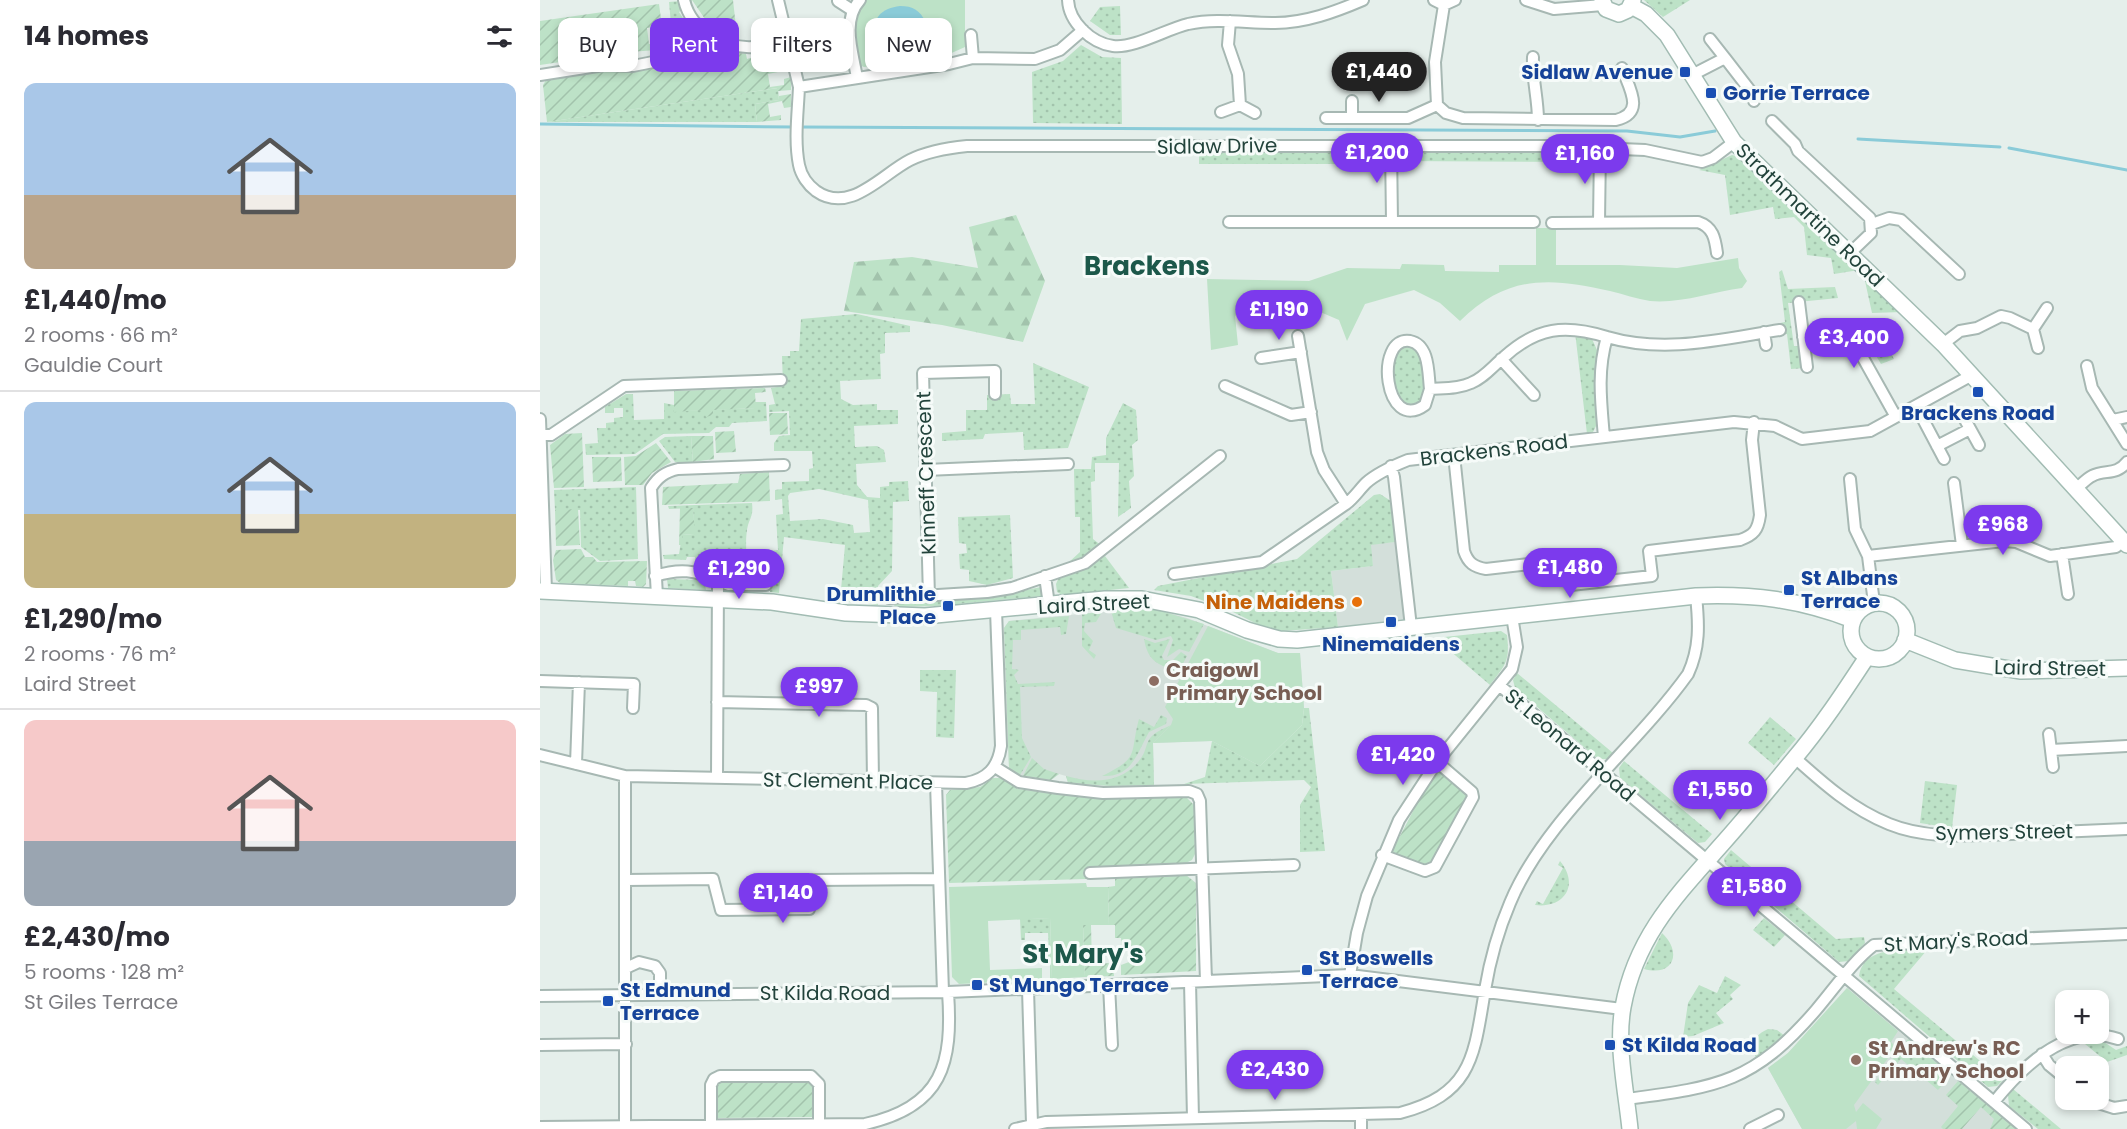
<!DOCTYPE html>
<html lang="en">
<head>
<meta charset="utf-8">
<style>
	:root { --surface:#fff; --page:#f2f2f3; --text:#2b2b33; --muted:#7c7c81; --line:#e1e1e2; --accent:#7c3aed }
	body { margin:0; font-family:Poppins,sans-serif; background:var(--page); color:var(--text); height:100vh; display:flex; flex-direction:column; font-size:22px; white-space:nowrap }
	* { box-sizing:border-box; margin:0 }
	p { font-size:20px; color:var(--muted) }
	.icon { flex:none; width:33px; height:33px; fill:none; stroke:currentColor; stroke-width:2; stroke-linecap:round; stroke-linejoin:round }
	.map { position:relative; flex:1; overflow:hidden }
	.panel { display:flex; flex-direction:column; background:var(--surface); width:540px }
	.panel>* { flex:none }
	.hud { position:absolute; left:18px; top:18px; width:570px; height:54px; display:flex; gap:12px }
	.buttons { position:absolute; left:1515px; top:990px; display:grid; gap:12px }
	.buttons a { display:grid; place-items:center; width:54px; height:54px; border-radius:12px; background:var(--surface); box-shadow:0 3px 9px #0003; font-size:30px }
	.price { position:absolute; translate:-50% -51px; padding:0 14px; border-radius:21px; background:var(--accent); color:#fff; font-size:20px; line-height:39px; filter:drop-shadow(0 2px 3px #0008) }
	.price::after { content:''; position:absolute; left:50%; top:36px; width:18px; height:14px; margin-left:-9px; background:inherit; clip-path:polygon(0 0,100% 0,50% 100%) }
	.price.current { background:#222; color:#fff }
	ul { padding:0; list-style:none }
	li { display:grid; align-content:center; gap:12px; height:318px; padding:0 24px }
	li+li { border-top:2px solid var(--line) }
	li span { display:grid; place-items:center; height:186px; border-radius:12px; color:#555 }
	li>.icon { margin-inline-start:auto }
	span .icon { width:108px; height:108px; fill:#fffc; stroke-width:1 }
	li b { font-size:26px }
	h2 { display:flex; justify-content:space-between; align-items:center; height:72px; padding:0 24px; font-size:26px }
	.pill { padding:0 21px; border-radius:12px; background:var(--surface); box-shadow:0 3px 9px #0003; font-size:21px; line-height:54px }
	.pill.current { background:var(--accent); color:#fff }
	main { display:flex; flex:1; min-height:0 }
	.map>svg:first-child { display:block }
	.built { fill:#d3dfda }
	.grass { fill:url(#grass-dots); fill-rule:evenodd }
	.forest { fill:url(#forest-firs) }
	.park { fill:#bde2c7 }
	.garden { fill:url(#garden-furrows) }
	.water { fill:#8acbd8 }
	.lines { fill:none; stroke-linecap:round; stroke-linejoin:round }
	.stream { stroke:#8acbd8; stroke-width:3 }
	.street-casing { stroke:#a7b8b3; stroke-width:14 }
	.secondary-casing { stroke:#a2bcb3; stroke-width:18 }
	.street { stroke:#fff; stroke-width:10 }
	.secondary { stroke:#fff; stroke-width:15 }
	.transit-dot { fill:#1a4fb4; stroke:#f6fbf9; stroke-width:2 }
	.food-dot { fill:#e8710a; stroke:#f6fbf9; stroke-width:2 }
	.education-dot { fill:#8d6e63; stroke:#f6fbf9; stroke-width:2 }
	.labels { text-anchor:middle; stroke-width:6; stroke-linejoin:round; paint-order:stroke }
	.transit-label { font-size:20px; font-weight:bold; fill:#164399; stroke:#f6fbf9; text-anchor:start }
	.street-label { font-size:20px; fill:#22433b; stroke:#f6fbf9 }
	.food-label { font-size:20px; font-weight:bold; fill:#c56008; stroke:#f6fbf9; text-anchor:end }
	.education-label { font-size:20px; font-weight:bold; fill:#785e54; stroke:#f6fbf9; text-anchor:start }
	.district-label { font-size:26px; font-weight:bold; fill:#1c584a; stroke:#f6fbf9 }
</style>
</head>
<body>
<main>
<section class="panel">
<h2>14 homes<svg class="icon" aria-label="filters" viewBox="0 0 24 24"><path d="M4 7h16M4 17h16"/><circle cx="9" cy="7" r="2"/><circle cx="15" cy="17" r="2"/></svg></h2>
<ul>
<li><span style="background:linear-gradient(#a9c7e8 60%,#b9a48a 0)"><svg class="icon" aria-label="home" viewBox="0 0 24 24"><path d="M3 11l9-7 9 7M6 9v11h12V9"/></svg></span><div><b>£1,440/mo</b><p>2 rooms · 66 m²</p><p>Gauldie Court</p></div></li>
<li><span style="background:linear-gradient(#a9c7e8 60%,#c2b280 0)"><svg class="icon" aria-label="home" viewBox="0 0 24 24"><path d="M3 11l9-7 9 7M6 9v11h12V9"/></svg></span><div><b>£1,290/mo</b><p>2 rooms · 76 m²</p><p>Laird Street</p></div></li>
<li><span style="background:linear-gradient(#f6c9c9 65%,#9aa5b1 0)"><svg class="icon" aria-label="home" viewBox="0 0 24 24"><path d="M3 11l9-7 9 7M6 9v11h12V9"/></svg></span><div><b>£2,430/mo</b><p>5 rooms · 128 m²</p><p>St Giles Terrace</p></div></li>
</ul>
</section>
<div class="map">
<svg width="1587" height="1129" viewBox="0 0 1587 1129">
	<defs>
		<pattern id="grass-dots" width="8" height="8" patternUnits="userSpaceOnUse" patternTransform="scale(1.5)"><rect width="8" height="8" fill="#bde2c7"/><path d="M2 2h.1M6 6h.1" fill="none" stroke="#a2c3ac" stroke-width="1.8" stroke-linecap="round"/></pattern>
		<pattern id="forest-firs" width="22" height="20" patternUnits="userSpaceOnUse" patternTransform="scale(1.5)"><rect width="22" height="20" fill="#bde2c7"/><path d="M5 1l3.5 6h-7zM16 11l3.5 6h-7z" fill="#a2c3ac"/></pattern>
		<pattern id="garden-furrows" width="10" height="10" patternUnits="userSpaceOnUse" patternTransform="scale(1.5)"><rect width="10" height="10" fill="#bde2c7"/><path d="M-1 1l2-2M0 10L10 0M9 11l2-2" fill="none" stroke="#a2c3ac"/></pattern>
	</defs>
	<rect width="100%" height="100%" fill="#e5efeb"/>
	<path class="built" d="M855,542L864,619L798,627L791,571L833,566L830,544Z
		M590,609L618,610L647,618L738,653H760L764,708L720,766L672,741L613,743L614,785L571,786L528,783L526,776L519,774L511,780L481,775L469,768L464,628L469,621Z
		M1307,988L1476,1129H1262L1228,1068L1248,1053Z"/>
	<path class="grass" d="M152,0V3L139,12L149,27L138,38L131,24L129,2Z
		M1104,0H1150L1123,17Z
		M580,6L581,35H570L550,21L560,7Z
		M541,45L562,57L581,58L582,124L493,123L492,72L523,61Z
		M238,88L239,100L215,104L217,122H7Z
		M659,150L841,152L849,164H659Z
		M866,151L1047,152L1056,162L857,161Z
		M1192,155L1200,157L1319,270L1294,274L1291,258L1267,255L1264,227L1254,217L1235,219L1233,207L1190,215L1185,175L1159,170Z
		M1242,270L1248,289L1295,287L1298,298L1248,303L1254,346H1261L1265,368L1251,369L1247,334L1241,335L1240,323L1245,322L1239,272Z
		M1323,272L1362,312L1332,313Z
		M317,314L370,326V332L345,333V353L340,354L341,379L300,381L301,399L313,405L337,404V410H358V424L314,426L315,447L337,446L344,450L346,462L316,464L317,485L327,497L340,498V487L349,486V482L368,481L369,501L353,502L352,571L338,586V605L300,601L305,545L244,537L239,593L230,592L228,551L238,550L236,515L243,514L242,499L235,500V490L242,489V482L269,481V469L273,468L272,451H234V443L239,436L250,435L249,411L229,412V405L235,404L231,388L243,386L242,356H250V351H259L261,319ZM279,489L328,500L330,532L314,533L313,525L283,519L250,521L248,496L250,493Z
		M1035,332L1052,339L1057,350L1055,384L1058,422L1053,432L1047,434Z
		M1344,341L1354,359L1341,364L1332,349L1326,352L1321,342Z
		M862,346L875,347C886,361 888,384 882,402L867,407L856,394L852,360Z
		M493,363L549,387L528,448L484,450L483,432L445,434L443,439L402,441V433L426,431V410H447V395L470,394L471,404H495Z
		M86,394H93L94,420L124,419V403L134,405V411L215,408V402H226L227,421L192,423L189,427H176L169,433L123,434L95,454L46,455L45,444L58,443L57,428H66V423L74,422V418L83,417V408H74V413H65V407Z
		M583,403L596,410L598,440L592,445L594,476L589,481L591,508L578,517L579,463H555V481L551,482L553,539L562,546L544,559L530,564L528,563L540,552V517H535L534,469H551L552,457L566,455V438Z
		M151,436L153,462H135L119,441L125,437Z
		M96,487L98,559L60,561L41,547L40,510H15L14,490Z
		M840,494L851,501L855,542L831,545L833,566L791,571L798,627L742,631L717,624L691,611L651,596L614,590L618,586L757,559L834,495Z
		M212,503C213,512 212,515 209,522C205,532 206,552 207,563H196L193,579L155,560V557H147L146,560L124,559L123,555L139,554L142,535L154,534L153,508L129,509L128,506Z
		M470,515L473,578L447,585L429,581V570L420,569L419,554L427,553L426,544L419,543L418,517Z
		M565,556L589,588L522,595L517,592L516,584L519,577L545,568Z
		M127,579L164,580L166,590L128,588Z
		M501,587V596L396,606L354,607L355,602L461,595Z
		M590,609L618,610L664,624L649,652L639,649L627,657L633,640L631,636L616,640L576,628L571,611Z
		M562,612L556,622L545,623L544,631L553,641L549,650L556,655L554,659L542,646V614Z
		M529,616L526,634L521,635L520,627L481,630V640H473L472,669L479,670L474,675L478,684L515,682L514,686L480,687L482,738L491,757L480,775L469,768L464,628L469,621Z
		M961,631L967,635C970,661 966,664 950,685L895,638Z
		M604,639L615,643L630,639L622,656L624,660H633L641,652L647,656L638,673C617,663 608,662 604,639Z
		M380,670H416L414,738L396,737L397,692L380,691Z
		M977,673L1073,753L1068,759H1058L975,688L973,680Z
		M764,708H769L785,851L760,852V805L771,787L764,780L644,784L665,777L672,741L720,766L762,725Z
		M621,715L627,718L626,724L609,732C597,753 592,778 562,776C601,757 589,755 599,719L614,727Z
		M1230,717L1256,739L1234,765L1208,743Z
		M631,725L613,743L614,785L571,786L528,783L526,776C554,784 584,783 601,758C606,752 606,742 611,737C615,732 625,728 631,725Z
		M1084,761L1172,834L1165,842L1158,843L1080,778L1079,768Z
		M1385,781L1417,785L1412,828L1380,823Z
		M1191,850L1296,939L1324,937L1325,943L1309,961L1299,962L1185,864L1184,859Z
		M1020,861C1040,885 1024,909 995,905L997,901L1003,904L1023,868L1018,865Z
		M510,918L512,979H510V964L502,953H509L508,933H485V940H481L480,919Z
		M1224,918L1245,935L1234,947L1213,930Z
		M1122,933C1143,953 1133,977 1104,969Z
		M1387,950L1354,989L1463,1080L1457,1086L1448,1087L1319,976C1324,945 1364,951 1387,950Z
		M1185,976L1201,985L1190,995L1193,999L1176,1013L1184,1023L1153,1036L1143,1037L1148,1003L1159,985L1177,993Z
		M1228,1029L1237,1030L1245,1036L1216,1058C1210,1044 1214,1035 1228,1029Z
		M1368,1039L1411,1075L1398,1090L1361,1059L1338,1085L1335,1082Z
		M1564,1042L1576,1050L1587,1046V1055L1567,1062L1545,1044Z
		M1473,1089L1521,1129H1498L1469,1106L1468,1095Z"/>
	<path class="forest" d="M476,215L505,281L483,342L402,325L304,311L314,262L372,257L438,268L429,227Z"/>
	<path class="park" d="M325,0H425V47L407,55L324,67L319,65C315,43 307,17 325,0Z
		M996,228H1016V265H1080L1137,268L1198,258L1199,268L1207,281L1202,288C1173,292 1139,304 1110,301C1097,299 1083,294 1070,291C1009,277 967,275 920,321L900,303L874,290L825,304L807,341L799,320L752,300L706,307L695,316L698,345L671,350L667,279L769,281L807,268L860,269L862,264L904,265L905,271L959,272V265H996Z
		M668,626L738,653H760L764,708L762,725L720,766L672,741L613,743L631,725L633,719L625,707Z
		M546,883L547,887H568L569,925H543L545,977L512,979L510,918L448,921L450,970L502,968V980L419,984L412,977L409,887Z
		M1307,988L1358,1031L1351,1042L1356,1047L1314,1105L1316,1112L1323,1103L1342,1119L1336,1129H1317L1316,1121L1306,1129H1262L1228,1068L1248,1053Z"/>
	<path class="garden" d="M152,0H193L196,27L192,35L167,22Z
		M119,4L122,26L107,28L109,44H115L116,50L90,52V55L61,56L0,65V21Z
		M159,40L187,51L206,54L207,59L241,48L247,61L235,62L234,57L223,58L225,70L237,68L238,72L228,74L230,87L244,85V79L251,77V90L238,91L237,88L7,122L3,85L6,80C26,77 46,73 66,72C111,69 125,75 159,40Z
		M251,94V107L244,108L242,101L228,104L230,117L241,115V120L217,122L215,104L239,100V96Z
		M225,388L226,392L215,393L216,408L173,410V415L166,417L163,410L134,412V391Z
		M229,413H247L248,434L230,435Z
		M194,431L196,452L176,453L175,432Z
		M42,433L44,487L14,488L10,445L25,434Z
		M151,436H173L174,459L153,462Z
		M116,443L131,462L112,473L103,485H85L84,457L96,456Z
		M52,457H81L82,481L53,482Z
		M229,472L230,501L122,505L123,487L198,483L200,474Z
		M140,508H153L155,534L142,535V545H139Z
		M38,509L40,545L16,546L15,510Z
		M41,549L45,557H53L57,562L107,561L106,584L103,587L96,586L95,581H88V586L20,583L16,580L13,560L16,550Z
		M492,758L504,769L519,774L511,780L483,776Z
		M900,770L930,796L892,864L884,867L851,853L881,796Z
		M453,778H460L478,789L561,799L646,797L654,805L655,854L652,860L646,863L546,867V879L409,883L406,795L410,790L440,787Z
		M646,875L656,883V971L581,975V965L589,962L588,948H582L581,938H575V925H569L568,887L575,886V878Z
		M543,925H551L552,964L573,963L574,976L545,977Z
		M271,1079L275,1084L274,1117L176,1118V1081Z
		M1418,1081L1476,1129H1450L1454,1119L1441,1107L1422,1129H1403L1401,1127L1418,1106L1406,1095Z"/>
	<path class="water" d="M360,6C373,6 380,10 386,23C378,41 353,50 336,36C331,18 342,8 360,6Z"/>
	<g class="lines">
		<path class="stream" d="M0,124L253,127
			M260,127L1087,131L1140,137L1175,131
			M1318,139L1460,147
			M1469,148L1587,170"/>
		<defs>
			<path id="street" d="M144,0C151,30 183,49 214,47C225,47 236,42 246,38
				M238,0L259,87L409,64L433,58L495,59L520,50L543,30
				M528,0C529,22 551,43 573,46C593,49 627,29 648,24C677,18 705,23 735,23C765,23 795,12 823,0
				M894,0L904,5L915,0
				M986,0L1014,9L1063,5
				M298,1L312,10
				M690,21L688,45L698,74L700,105
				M431,35L433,58
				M1170,39L1185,58
				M993,57C992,79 998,98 998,120
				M0,75L64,65L93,66L118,61L142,48L160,29
				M1152,75L1185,58L1212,93L1214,101
				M317,78C313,53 301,21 320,0
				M259,87C258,112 254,140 259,165C261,175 268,185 276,191C310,215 342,174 370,160C388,151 407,148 427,146H1008L1105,150L1162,162L1173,158L1194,142
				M897,105L906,113L923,118L1076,120C1106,113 1089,88 1082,68
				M897,105L895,62L904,5
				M681,112L700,105L715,113
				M786,118H868L897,105
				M812,118V101
				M1232,121L1255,144L1258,151L1330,218L1331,233L1310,253
				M851,146L852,222
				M689,222H994
				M1059,222L1060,148
				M1012,223L1158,222C1173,227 1175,238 1177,253
				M1332,224L1349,218L1361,220L1419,274
				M1259,302L1267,367
				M1493,329L1507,308
				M1224,332L1226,345
				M758,336L777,452L784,470L806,504
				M1263,337L1303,332L1313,340L1356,417
				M1403,344L1420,331L1437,328L1461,316L1470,318L1493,329L1498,348
				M721,358L761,352
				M961,359L994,395
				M1547,366L1552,388L1587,444
				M685,386L751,415L771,412
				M890,389C888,374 890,345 870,341C834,335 844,435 885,405L890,389C903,388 918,389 931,383C944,378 953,366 964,357C997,327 1025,324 1067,337
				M1376,406L1404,459
				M1423,416L1439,445
				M0,419L6,591
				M1573,420L1587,417
				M1,435H11L84,386L241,380
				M1064,437C1061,402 1057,371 1067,337C1125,354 1182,339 1240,330
				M1397,446L1430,429
				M914,455L924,551C928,563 934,567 946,569L1033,559
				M851,466L854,477L871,627
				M386,470L528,464
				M1310,479L1315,529L1328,556L1334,603
				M1414,483L1422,545
				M1536,489C1541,485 1546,479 1552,476C1565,469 1576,476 1587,462
				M1522,554L1528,594
				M1328,556L1464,541L1476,542L1510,556L1576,547L1583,541
				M1028,560L1031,585L1112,576L1109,551L1200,540C1214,535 1218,530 1220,515L1212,440L1214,422
				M202,566L203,585
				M634,574L722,562L806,504C814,498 819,490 826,483C837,473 853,466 868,460L1194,422L1235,426L1262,439L1330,431L1432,375
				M115,576C140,568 155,570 178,581L177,778
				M505,576L509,605
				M178,581L189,585H226
				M117,596L111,488C118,477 125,472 138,469L244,465
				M389,597L383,373L455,371V394
				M349,598L447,592L472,588L545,563L680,456
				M0,681L94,684L93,708
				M959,685L1486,1129
				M177,702L326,705L332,708L333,781
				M1509,734L1513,767
				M1511,750L1587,746
				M0,755L85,776L426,783C447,779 458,768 461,746L456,610
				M1255,758C1284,784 1312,809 1349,824C1388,840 1431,835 1472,834C1510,832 1549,831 1587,829
				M36,764L39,682
				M455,767L479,782L518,788L563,793L649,791L657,794L660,801L666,981
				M396,783L403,992
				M842,855L885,871L895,867L933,797L932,792L897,762
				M550,873L754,865
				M86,880L173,879L181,910L269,909L275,880L399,879
				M86,968L99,962L115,966L120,973V995
				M810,975L817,933L827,896L859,820L897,762L972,669L977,647L972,616
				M650,982L653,1118
				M569,985L572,1045
				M488,989L492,1124
				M0,996L408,992L810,975L1082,1009
				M0,1045L86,1044
				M1502,1054L1509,1065L1526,1079
				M1087,1099C1178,1087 1213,1083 1276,1010C1294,989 1312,962 1334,945L1587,934
				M1549,1100L1574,1108L1587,1106
				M1454,1102C1482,1067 1528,1022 1578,1039
				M821,1114V1129
				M85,1126V776
				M171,1126V1085L174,1079L180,1076H271L279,1084V1125
				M0,1127L325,1124C403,1107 413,1063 408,992
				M475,1129L506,1122L860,1113C933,1094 934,1055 945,990C950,960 958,931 970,903C1004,820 1095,748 1148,674C1160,648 1159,624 1156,596
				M1210,1129L1238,1115"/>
			<path id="secondary" d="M1062,0L1066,9L1079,14L1088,10L1093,0
				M1091,6L1106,14L1127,35L1194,142L1403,344L1587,545
				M0,591L232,602L306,613L385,616L565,599H602L659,610L707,630L739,639L757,640L1156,596C1214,594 1258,599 1313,620
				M1311 631a28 28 0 1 1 56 0a28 28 0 1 1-56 0Z
				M1365,640L1415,660L1481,671L1587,668
				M1090,1129C1086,1090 1076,1045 1083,1007C1096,936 1137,895 1183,843C1207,816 1230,788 1253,760C1281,727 1304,692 1327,657"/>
		</defs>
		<use href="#street" class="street-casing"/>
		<use href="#secondary" class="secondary-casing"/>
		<use href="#street" class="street"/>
		<use href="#secondary" class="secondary"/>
	</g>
	<g class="transit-dot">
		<rect x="1139" y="66" width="12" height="12" rx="3"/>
		<rect x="1165" y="87" width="12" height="12" rx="3"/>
		<rect x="1432" y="386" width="12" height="12" rx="3"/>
		<rect x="1243" y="584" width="12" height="12" rx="3"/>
		<rect x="402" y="600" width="12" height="12" rx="3"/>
		<rect x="845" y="616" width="12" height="12" rx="3"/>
		<rect x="761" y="964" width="12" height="12" rx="3"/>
		<rect x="431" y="979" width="12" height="12" rx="3"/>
		<rect x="62" y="995" width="12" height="12" rx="3"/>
		<rect x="1064" y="1039" width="12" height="12" rx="3"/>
	</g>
	<circle class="food-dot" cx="817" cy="602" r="6"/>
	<g class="education-dot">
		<circle cx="614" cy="681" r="6"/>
		<circle cx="1316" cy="1060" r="6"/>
	</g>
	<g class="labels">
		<g class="transit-label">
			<text x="1133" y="79" text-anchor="end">Sidlaw Avenue</text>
			<text x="1183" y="100">Gorrie Terrace</text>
			<text x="1438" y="420" text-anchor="middle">Brackens Road</text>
			<text x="1261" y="585">St Albans<tspan x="1261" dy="23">Terrace</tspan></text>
			<text x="396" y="601" text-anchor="end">Drumlithie<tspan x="396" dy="23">Place</tspan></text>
			<text x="851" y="651" text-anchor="middle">Ninemaidens</text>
			<text x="779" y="965">St Boswells<tspan x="779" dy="23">Terrace</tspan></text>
			<text x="449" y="992">St Mungo Terrace</text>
			<text x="80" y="997">St Edmund<tspan x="80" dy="23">Terrace</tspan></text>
			<text x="1082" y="1052">St Kilda Road</text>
		</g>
		<g class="street-label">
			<text transform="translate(677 146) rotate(-1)" y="7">Sidlaw Drive</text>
			<text transform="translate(1270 215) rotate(44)" y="7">Strathmartine Road</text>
			<text transform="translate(954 450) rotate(-7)" y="7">Brackens Road</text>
			<text transform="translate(386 473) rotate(-92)" y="7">Kinneff Crescent</text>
			<text transform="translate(554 604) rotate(-3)" y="7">Laird Street</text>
			<text transform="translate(1510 668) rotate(1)" y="7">Laird Street</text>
			<text transform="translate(1030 745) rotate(40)" y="7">St Leonard Road</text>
			<text transform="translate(308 781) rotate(1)" y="7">St Clement Place</text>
			<text transform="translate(1464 832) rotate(-1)" y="7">Symers Street</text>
			<text transform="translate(1416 941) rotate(-3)" y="7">St Mary's Road</text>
			<text x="285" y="1000">St Kilda Road</text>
		</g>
		<g class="food-label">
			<text x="805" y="609">Nine Maidens</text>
		</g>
		<g class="education-label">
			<text x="626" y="677">Craigowl<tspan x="626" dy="23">Primary School</tspan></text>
			<text x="1328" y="1055">St Andrew's RC<tspan x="1328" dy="23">Primary School</tspan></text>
		</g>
		<g class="district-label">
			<text x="607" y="275">Brackens</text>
			<text x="543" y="963">St Mary's</text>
		</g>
	</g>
</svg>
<div class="buttons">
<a>+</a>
<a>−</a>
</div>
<b class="price current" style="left:839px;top:103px">£1,440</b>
<b class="price" style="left:837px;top:184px">£1,200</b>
<b class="price" style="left:1045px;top:185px">£1,160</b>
<b class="price" style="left:739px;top:341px">£1,190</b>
<b class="price" style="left:1314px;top:369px">£3,400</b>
<b class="price" style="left:1463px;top:556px">£968</b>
<b class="price" style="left:1030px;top:599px">£1,480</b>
<b class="price" style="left:199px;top:600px">£1,290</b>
<b class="price" style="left:279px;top:718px">£997</b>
<b class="price" style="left:863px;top:786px">£1,420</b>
<b class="price" style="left:1180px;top:821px">£1,550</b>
<b class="price" style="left:1214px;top:918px">£1,580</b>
<b class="price" style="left:243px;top:924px">£1,140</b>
<b class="price" style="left:735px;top:1101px">£2,430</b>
<div class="hud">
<a class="pill">Buy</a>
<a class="pill current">Rent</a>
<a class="pill">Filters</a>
<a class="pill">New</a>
</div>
</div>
</main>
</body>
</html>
